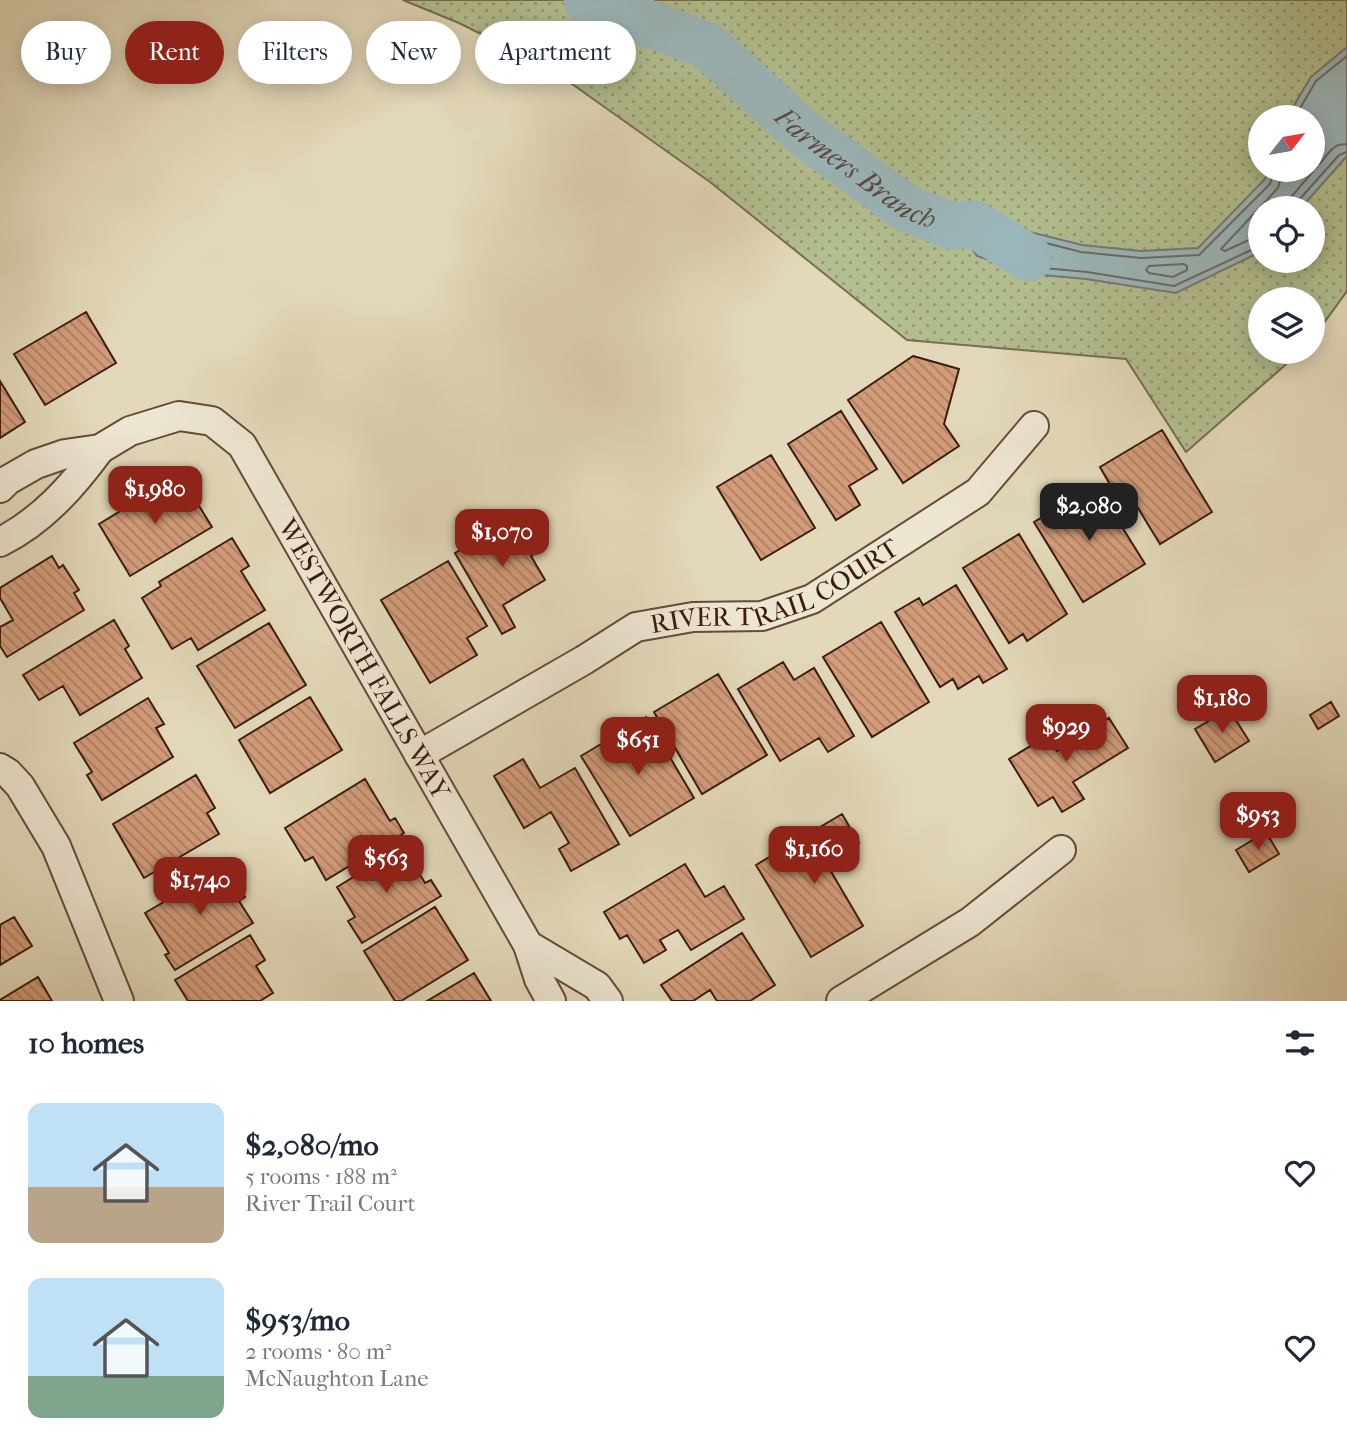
<!DOCTYPE html>
<html lang="en">
<head>
<meta charset="utf-8">
<style>
	:root { --surface:#fff; --page:#f2f2f3; --text:#1f2937; --muted:#747a83; --accent:#8f2418 }
	body { margin:0; font-family:"IM FELL French Canon",serif; background:var(--page); color:var(--text); height:100vh; display:flex; flex-direction:column; font-size:26px; white-space:nowrap }
	* { box-sizing:border-box; margin:0 }
	p { font-size:23px; color:var(--muted) }
	.icon { flex:none; width:38px; height:38px; fill:none; stroke:currentColor; stroke-width:2; stroke-linecap:round; stroke-linejoin:round }
	.map { position:relative; height:1001px; overflow:hidden }
	.drawer { display:flex; flex-direction:column; background:var(--surface); flex:1 }
	.drawer>* { flex:none }
	.banner { position:absolute; left:21px; top:21px; width:700px; height:63px; display:flex; gap:14px }
	.needle { width:46px; rotate:59deg }
	.controls { position:absolute; left:1248px; top:105px; display:grid; gap:14px }
	.controls a { display:grid; place-items:center; width:77px; height:77px; border-radius:50%; background:var(--surface); box-shadow:0 4px 18px #0003; font-size:35px }
	.price { position:absolute; translate:-50% -60px; padding:0 16px; border-radius:14px; background:var(--accent); color:#fff; font-size:23px; line-height:46px; filter:drop-shadow(0 2px 4px #0008) }
	.price::after { content:''; position:absolute; left:50%; top:42px; width:21px; height:16px; margin-left:-10px; background:inherit; clip-path:polygon(0 0,100% 0,50% 100%) }
	.price.selected { background:#222; color:#fff }
	ul { padding:0; list-style:none }
	li { display:flex; align-items:center; gap:21px; height:175px; padding:0 28px }
	li span { display:grid; place-items:center; flex:none; width:196px; height:140px; border-radius:14px; color:#555 }
	li>.icon { margin-inline-start:auto }
	span .icon { width:84px; height:84px; fill:#fffc; stroke-width:1 }
	li b { font-size:30px }
	h2 { display:flex; justify-content:space-between; align-items:center; height:84px; padding:0 28px; font-size:30px }
	.pill { padding:0 24px; border-radius:32px; background:var(--surface); box-shadow:0 4px 18px #0003; font-size:24px; line-height:63px }
	.pill.selected { background:var(--accent); color:#fff }
	.map>svg:first-child { display:block }
	.park { fill:url(#park-dots); stroke:#776e50; stroke-width:2; fill-rule:evenodd }
	.water { fill:#9bb7bb; stroke:#757977; stroke-width:2 }
	.lines { fill:none; stroke-linecap:round; stroke-linejoin:round }
	.shore { stroke:#6b6a66; stroke-width:2 }
	.river { stroke:#9bb7bb; stroke-width:47 }
	.building { fill:url(#building-back-hatch); stroke:#3b1c10; stroke-width:2 }
	.minor-casing { stroke:#654b3a; stroke-width:32 }
	.minor { stroke:#ede6d2; stroke-width:28 }
	.labels { text-anchor:middle; stroke-width:5; stroke-linejoin:round; paint-order:stroke }
	.street-label { font-size:26px; fill:#3b1c10; stroke:#ede6d2 }
	.water-label { font-size:28px; font-style:italic; fill:#584a43; stroke:#ede6d2 }
</style>
</head>
<body>
<div class="map">
<svg width="1347" height="1001" viewBox="0 0 1347 1001">
	<defs>
		<pattern id="park-dots" width="8" height="8" patternUnits="userSpaceOnUse" patternTransform="scale(1.75)"><rect width="8" height="8" fill="#b3bf90"/><path d="M2 2h.1M6 6h.1" fill="none" stroke="#939a74" stroke-width="1.8" stroke-linecap="round"/></pattern>
		<pattern id="building-back-hatch" width="6" height="6" patternUnits="userSpaceOnUse" patternTransform="scale(1.75)"><rect width="6" height="6" fill="#d29c79"/><path d="M-1 5l2 2M0 0l6 6M5-1l2 2" fill="none" stroke="#ac7e62"/></pattern>
	</defs>
	<rect width="100%" height="100%" fill="#e3d9ba"/>
	<filter id="stains"><feTurbulence type="fractalNoise" baseFrequency=".00286" numOctaves="4"/><feColorMatrix values="0 0 0 0 .2 0 0 0 0 .09 0 0 0 0 .02 0 0 0 .5 -.17"/></filter>
	<radialGradient id="worn" r=".72"><stop offset=".6" stop-color="#630" stop-opacity="0"/><stop offset="1" stop-color="#630" stop-opacity=".3"/></radialGradient>
	<path class="park" d="M403,0H1347V291L1313,338L1312,299H1260V352H1300L1186,452L1126,359L907,340L710,182L551,69L459,23ZM1260,117H1312V170H1260ZM1260,208H1312V261H1260Z"/>
	<path class="water" d="M1347,47V156L1301,208H1260V252L1176,293L1086,279L1032,274L977,256L959,230L986,221L1082,245L1141,251L1198,248L1265,179L1268,170H1312V117H1287L1311,77Z"/>
	<g class="lines">
		<path class="shore" d="M1295,117L1316,81L1347,56
			M1288,208L1292,196L1332,149L1338,145L1347,144
			M1297,208L1298,201L1339,155L1347,152
			M1260,237L1251,239L1225,251L1221,249L1278,188L1283,170
			M1007,242L1050,253L1052,258L1049,260L1035,259L1005,249L1003,245Z
			M1260,246L1174,286L1087,272L1033,267L982,251L972,235L974,232L987,228L1081,252L1141,258L1199,255L1270,184L1274,170
			M1184,264L1187,266V270L1173,277L1149,273L1146,270L1149,266Z"/>
		<path class="river" id="s1" d="M587,0L708,46L801,131L907,209L952,226L974,224L1029,258"/>
	</g>
	<path class="building" d="M86,312L116,363L45,405L14,354Z
		M913,356L959,369L944,424L959,446L903,483L848,400Z
		M0,381L25,422L0,438Z
		M841,411L877,469L849,486L860,505L836,520L788,444Z
		M1162,430L1212,512L1160,544L1130,495L1120,502L1100,467Z
		M771,455L815,528L761,560L717,487Z
		M180,475L212,527L130,576L99,524Z
		M1096,485L1145,564L1083,602L1034,522Z
		M510,521L520,536L530,530L541,550L531,556L545,580L503,605L515,627L502,634L455,553Z
		M1019,534L1067,614L1027,641L1023,634L1009,643L963,568Z
		M232,538L249,566L241,571L265,610L198,650L191,638L172,649L142,598L161,586L159,582Z
		M52,556L59,568L63,565L79,590L74,593L84,610L7,657L0,646V627L13,620L0,598V588Z
		M448,561L487,626L467,638L477,655L430,683L381,600Z
		M956,585L1007,669L983,683L979,676L958,689L953,679L940,687L895,612L919,598L923,605Z
		M114,620L129,646L125,649L142,678L80,715L63,686L39,700L23,675Z
		M881,622L929,702L872,737L823,657Z
		M269,623L306,685L235,728L197,666Z
		M783,662L794,680L814,668L854,736L828,752L819,738L780,761L738,689Z
		M718,674L767,755L702,794L654,712Z
		M310,697L342,750L270,793L239,740Z
		M148,698L164,724L156,728L173,757L102,800L87,775L92,772L74,743Z
		M1331,702L1339,716L1318,729L1310,715Z
		M1229,709L1249,741L1215,762L1195,729Z
		M646,717L694,798L630,836L581,756Z
		M1109,718L1128,748L1073,782L1084,799L1062,812L1053,797L1038,806L1009,759L1047,736L1057,751Z
		M523,759L540,788L575,768L619,844L571,871L559,849L569,843L551,812L524,828L494,776Z
		M196,775L215,808L207,813L219,834L144,878L113,824Z
		M365,779L390,821L395,818L404,833L326,880L313,857L305,861L285,828Z
		M842,814L859,843L826,863L863,926L811,957L756,865Z
		M1266,832L1279,854L1249,872L1236,850Z
		M403,847L425,883L431,880L441,896L362,943L348,921L355,917L337,887Z
		M685,864L705,897L724,886L744,919L691,950L678,930L660,940L666,950L644,963L627,935L620,939L604,912Z
		M226,865L245,897L239,901L253,923L175,970L165,955L169,953L145,913Z
		M435,907L468,960L401,1001H395L364,951Z
		M14,917L32,946L0,965V925Z
		M742,933L775,985L750,1001H717L710,990L693,1001H672L661,985Z
		M250,935L265,960L256,966L273,993L260,1001H188L175,980Z
		M474,973L491,1001H427Z
		M38,977L52,1001H0V1000Z"/>
	<g class="lines">
		<defs>
			<g id="minor">
				<path id="s2" d="M0,488L8,480L36,464L65,454L100,449L130,431L179,416L212,421L242,445L528,945L539,979L551,1001"/>
				<path d="M0,542C42,521 73,486 100,449"/>
				<path id="s3" d="M419,755L584,660L636,627L693,617L762,616L812,599L978,492L1034,426"/>
				<path d="M0,768L8,773L20,786L56,846L119,1001"/>
				<path d="M528,945L597,986L608,1001"/>
				<path d="M841,1001L970,922L1061,850"/>
			</g>
		</defs>
		<use href="#minor" class="minor-casing"/>
		<use href="#minor" class="minor"/>
	</g>
	<g class="labels">
		<g class="street-label">
			<text dy="9" stroke="none"><textPath href="#s3" startOffset="399">RIVER TRAIL COURT</textPath></text>
			<text dy="9" stroke="none"><textPath href="#s2" startOffset="514">WESTWORTH FALLS WAY</textPath></text>
		</g>
		<g class="water-label">
			<text dy="10" stroke="none"><textPath href="#s1" startOffset="322">Farmers Branch</textPath></text>
		</g>
	</g>
	<rect width="100%" height="100%" filter="url(#stains)"/>
	<rect width="100%" height="100%" fill="url(#worn)"/>
</svg>
<div class="controls">
<a><svg class="needle" viewBox="-14 -14 28 28"><path d="M0-13l5 13h-10z" fill="#e53935"/><path d="M0 13l5-13h-10z" fill="#747a83"/></svg></a>
<a><svg class="icon" aria-label="locate" viewBox="0 0 24 24"><circle cx="12" cy="12" r="6"/><path d="M12 2v4M12 18v4M2 12h4M18 12h4"/></svg></a>
<a><svg class="icon" aria-label="layers" viewBox="0 0 24 24"><path d="M12 4l9 5-9 5-9-5zM3 14l9 5 9-5"/></svg></a>
</div>
<b class="price" style="left:155px;top:526px">$1,980</b>
<b class="price selected" style="left:1089px;top:543px">$2,080</b>
<b class="price" style="left:502px;top:569px">$1,070</b>
<b class="price" style="left:1222px;top:735px">$1,180</b>
<b class="price" style="left:1066px;top:764px">$929</b>
<b class="price" style="left:638px;top:777px">$651</b>
<b class="price" style="left:1258px;top:852px">$953</b>
<b class="price" style="left:814px;top:886px">$1,160</b>
<b class="price" style="left:386px;top:895px">$563</b>
<b class="price" style="left:200px;top:917px">$1,740</b>
<div class="banner">
<a class="pill">Buy</a>
<a class="pill selected">Rent</a>
<a class="pill">Filters</a>
<a class="pill">New</a>
<a class="pill">Apartment</a>
</div>
</div>
<section class="drawer">
<h2>10 homes<svg class="icon" aria-label="filters" viewBox="0 0 24 24"><path d="M4 7h16M4 17h16"/><circle cx="9" cy="7" r="2"/><circle cx="15" cy="17" r="2"/></svg></h2>
<ul>
<li><span style="background:linear-gradient(#bfe0f5 60%,#b9a48a 0)"><svg class="icon" aria-label="home" viewBox="0 0 24 24"><path d="M3 11l9-7 9 7M6 9v11h12V9"/></svg></span><div><b>$2,080/mo</b><p>5 rooms · 188 m²</p><p>River Trail Court</p></div><svg class="icon" aria-label="heart" viewBox="0 0 24 24"><path d="M12 20l-8-8c-3-5 5-10 8-4 3-6 11-1 8 4z"/></svg></li>
<li><span style="background:linear-gradient(#bfe0f5 70%,#7fa58c 0)"><svg class="icon" aria-label="home" viewBox="0 0 24 24"><path d="M3 11l9-7 9 7M6 9v11h12V9"/></svg></span><div><b>$953/mo</b><p>2 rooms · 80 m²</p><p>McNaughton Lane</p></div><svg class="icon" aria-label="heart" viewBox="0 0 24 24"><path d="M12 20l-8-8c-3-5 5-10 8-4 3-6 11-1 8 4z"/></svg></li>
</ul>
</section>
</body>
</html>
